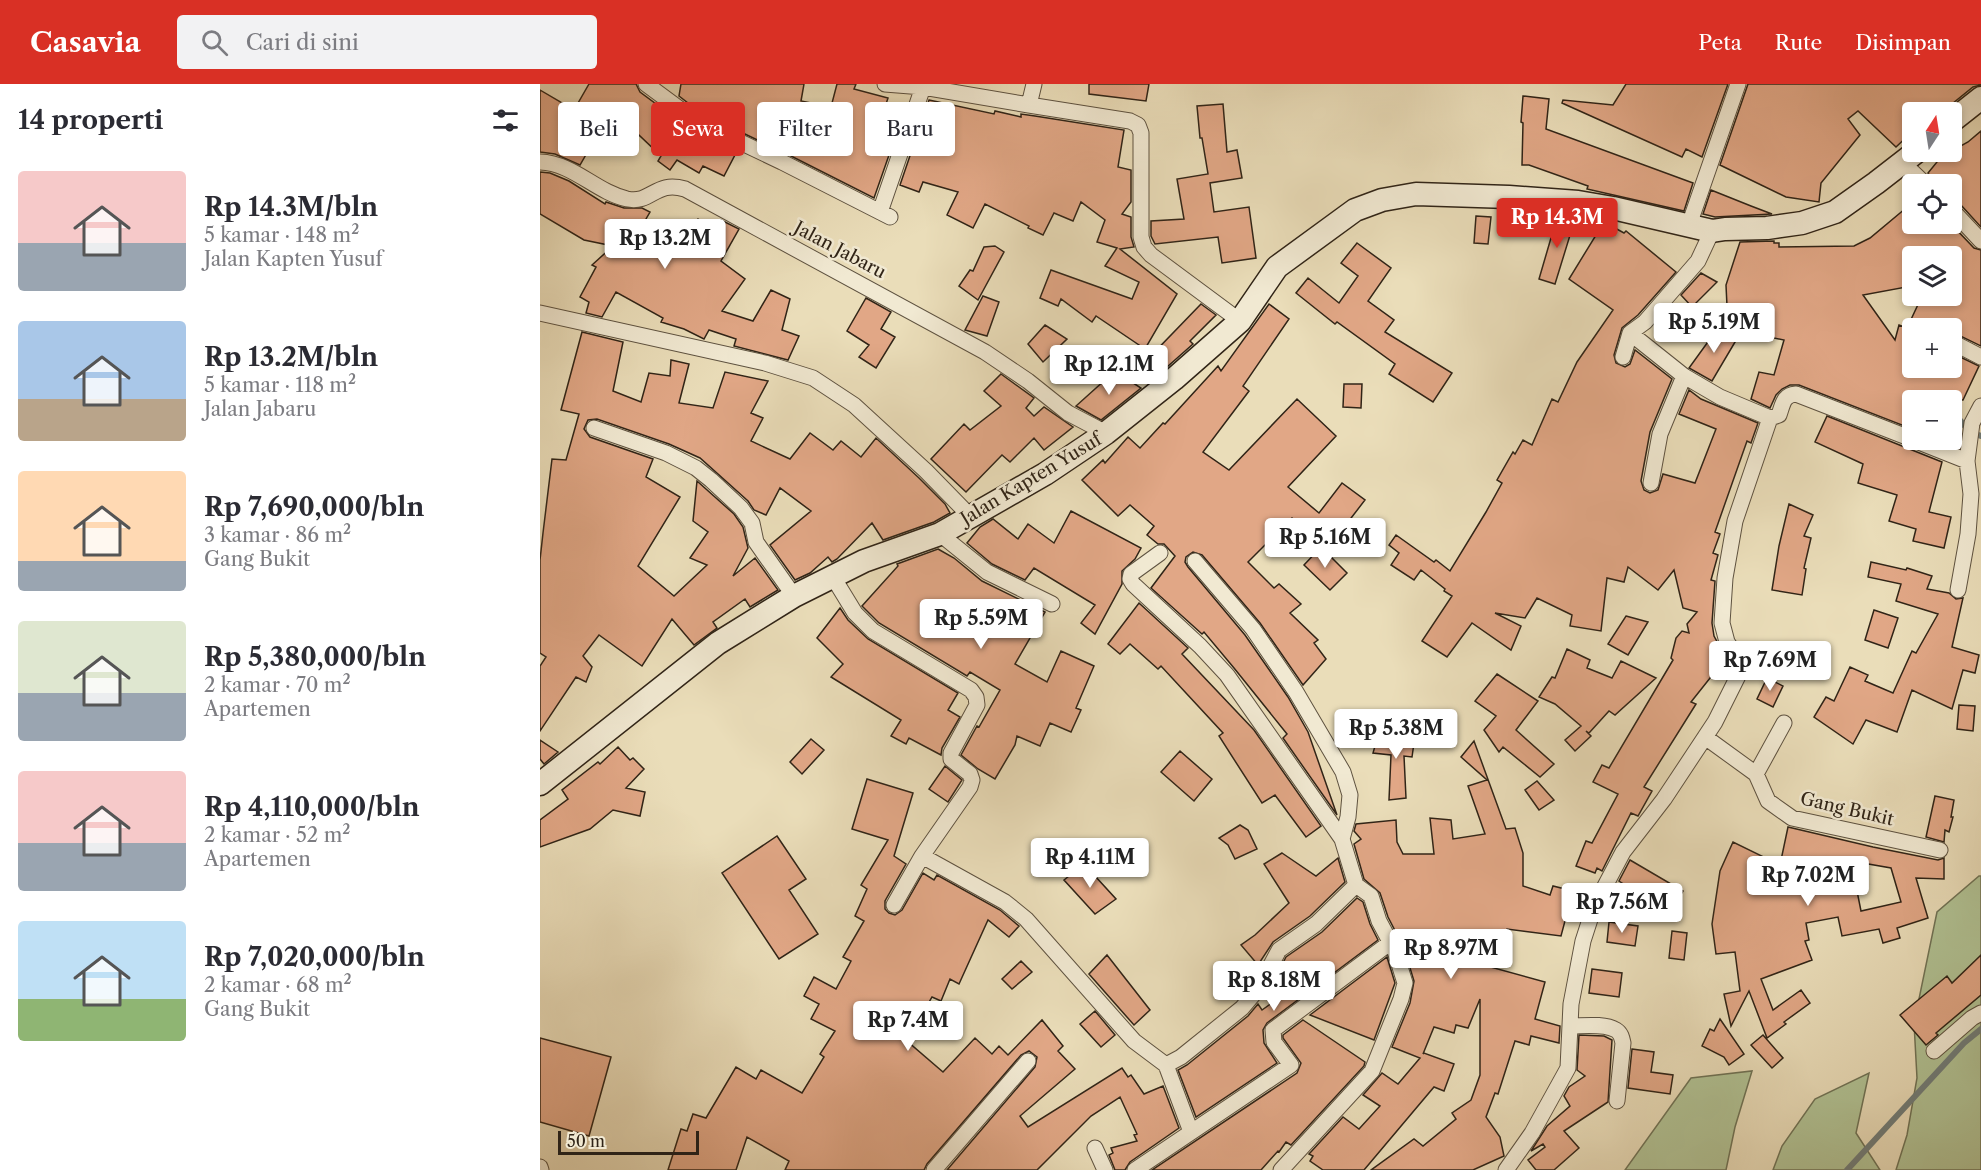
<!DOCTYPE html>
<html lang="id">
<head>
<meta charset="utf-8">
<style>
	:root { --surface:#fff; --page:#f2f2f3; --text:#2b2b33; --muted:#7c7c81; --accent:#d93025 }
	body { margin:0; font-family:"Libre Caslon Text",serif; background:var(--page); color:var(--text); height:100vh; display:flex; flex-direction:column; font-size:22px; white-space:nowrap }
	* { box-sizing:border-box; margin:0 }
	p { font-size:20px; color:var(--muted) }
	.icon { flex:none; width:33px; height:33px; fill:none; stroke:currentColor; stroke-width:2; stroke-linecap:round; stroke-linejoin:round }
	.map { position:relative; flex:1; overflow:hidden }
	.side { display:flex; flex-direction:column; background:var(--surface); width:540px }
	.side>* { flex:none }
	.hud { position:absolute; left:18px; top:18px; width:570px; height:54px; display:flex; gap:12px }
	.needle { width:39px; rotate:12deg }
	.controls { position:absolute; left:1362px; top:18px; display:grid; gap:12px }
	.controls a { display:grid; place-items:center; width:60px; height:60px; border-radius:6px; background:var(--surface); box-shadow:0 3px 9px #0003; font-size:30px }
	.scale { position:absolute; left:18px; bottom:15px; width:141px; box-sizing:border-box; padding-left:6px; border:3px solid #302417; border-top:0; font-size:16px; line-height:21px; white-space:nowrap; color:#302417; -webkit-text-stroke:4px #f1e9d2; paint-order:stroke }
	.price { position:absolute; translate:-50% -51px; padding:0 14px; border-radius:6px; background:#fff; color:#222; font-size:20px; line-height:39px; filter:drop-shadow(0 2px 3px #0008) }
	.price::after { content:''; position:absolute; left:50%; top:36px; width:18px; height:14px; margin-left:-9px; background:inherit; clip-path:polygon(0 0,100% 0,50% 100%) }
	.price.selected { background:var(--accent); color:#fff }
	ul { padding:0; list-style:none }
	li { display:flex; align-items:center; gap:18px; height:150px; padding:0 18px }
	li span { display:grid; place-items:center; flex:none; width:168px; height:120px; border-radius:6px; color:#555 }
	li>.icon { margin-inline-start:auto }
	span .icon { width:72px; height:72px; fill:#fffc; stroke-width:1 }
	li b { font-size:26px }
	h2 { display:flex; justify-content:space-between; align-items:center; height:72px; padding:0 18px; font-size:26px }
	.chip { padding:0 21px; border-radius:6px; background:var(--surface); box-shadow:0 3px 9px #0003; font-size:21px; line-height:54px }
	.chip.selected { background:var(--accent); color:#fff }
	header { display:flex; align-items:center; gap:36px; box-sizing:border-box; height:84px; padding:0 30px; background:var(--accent); color:#fff }
	header strong { font-size:28px }
	nav { display:flex; gap:33px; margin-inline-start:auto; font-size:21px }
	.search { width:420px; height:54px; background:var(--page); display:flex; align-items:center; gap:15px; box-sizing:border-box; padding:0 21px; border-radius:6px; color:var(--muted); font-size:22px }
	main { display:flex; flex:1; min-height:0 }
	.map>svg:first-child { display:block }
	.green { fill:#b1c294; stroke:#707356; stroke-width:1.5 }
	.lines { fill:none; stroke-linecap:round; stroke-linejoin:round }
	.stream { stroke:#717d79; stroke-width:6 }
	.building { fill:#e1a786; stroke:#302417; stroke-width:1.5; fill-rule:evenodd }
	.minor-casing { stroke:#5e5240; stroke-width:17 }
	.secondary-casing { stroke:#302417; stroke-width:25 }
	.minor { stroke:#f1e9d2; stroke-width:15 }
	.secondary { stroke:#f1e9d2; stroke-width:22 }
	.labels { text-anchor:middle; stroke-width:5; stroke-linejoin:round; paint-order:stroke }
	.street-label { font-size:18px; fill:#302417; stroke:#f1e9d2 }
</style>
</head>
<body>
<header>
<strong>Casavia</strong>
<div class="search"><svg class="icon" aria-label="search" viewBox="0 0 24 24"><circle cx="10" cy="10" r="6"/><path d="M15 15l6 6"/></svg>Cari di sini</div>
<nav><a>Peta</a><a>Rute</a><a>Disimpan</a></nav>
</header>
<main>
<section class="side">
<h2>14 properti<svg class="icon" aria-label="filters" viewBox="0 0 24 24"><path d="M4 7h16M4 17h16"/><circle cx="9" cy="7" r="2"/><circle cx="15" cy="17" r="2"/></svg></h2>
<ul>
<li><span style="background:linear-gradient(#f6c9c9 60%,#9aa5b1 0)"><svg class="icon" aria-label="home" viewBox="0 0 24 24"><path d="M3 11l9-7 9 7M6 9v11h12V9"/></svg></span><div><b>Rp 14.3M/bln</b><p>5 kamar · 148 m²</p><p>Jalan Kapten Yusuf</p></div></li>
<li><span style="background:linear-gradient(#a9c7e8 65%,#b9a48a 0)"><svg class="icon" aria-label="home" viewBox="0 0 24 24"><path d="M3 11l9-7 9 7M6 9v11h12V9"/></svg></span><div><b>Rp 13.2M/bln</b><p>5 kamar · 118 m²</p><p>Jalan Jabaru</p></div></li>
<li><span style="background:linear-gradient(#ffd9b3 75%,#9aa5b1 0)"><svg class="icon" aria-label="home" viewBox="0 0 24 24"><path d="M3 11l9-7 9 7M6 9v11h12V9"/></svg></span><div><b>Rp 7,690,000/bln</b><p>3 kamar · 86 m²</p><p>Gang Bukit</p></div></li>
<li><span style="background:linear-gradient(#dfe7d0 60%,#9aa5b1 0)"><svg class="icon" aria-label="home" viewBox="0 0 24 24"><path d="M3 11l9-7 9 7M6 9v11h12V9"/></svg></span><div><b>Rp 5,380,000/bln</b><p>2 kamar · 70 m²</p><p>Apartemen</p></div></li>
<li><span style="background:linear-gradient(#f6c9c9 60%,#9aa5b1 0)"><svg class="icon" aria-label="home" viewBox="0 0 24 24"><path d="M3 11l9-7 9 7M6 9v11h12V9"/></svg></span><div><b>Rp 4,110,000/bln</b><p>2 kamar · 52 m²</p><p>Apartemen</p></div></li>
<li><span style="background:linear-gradient(#bfe0f5 65%,#8fb573 0)"><svg class="icon" aria-label="home" viewBox="0 0 24 24"><path d="M3 11l9-7 9 7M6 9v11h12V9"/></svg></span><div><b>Rp 7,020,000/bln</b><p>2 kamar · 68 m²</p><p>Gang Bukit</p></div></li>
</ul>
</section>
<div class="map">
<svg width="1441" height="1086" viewBox="0 0 1441 1086">
	<rect width="100%" height="100%" fill="#eaddb9"/>
	<filter id="stains"><feTurbulence type="fractalNoise" baseFrequency=".00333" numOctaves="4"/><feColorMatrix values="0 0 0 0 .2 0 0 0 0 .09 0 0 0 0 .02 0 0 0 .5 -.17"/></filter>
	<radialGradient id="worn" r=".72"><stop offset=".6" stop-color="#630" stop-opacity="0"/><stop offset="1" stop-color="#630" stop-opacity=".3"/></radialGradient>
	<path class="green" d="M1439,792H1441V1086H1356L1367,1051L1377,994L1374,939L1397,828Z
		M1212,987L1195,1043L1186,1086H1085L1151,994Z
		M1329,989L1316,1049L1340,1086H1233L1242,1062L1275,1015Z"/>
	<g class="lines">
		<path class="stream" d="M1187,234L1234,231
			M1412,327L1430,348L1441,352
			M1307,1086L1424,959L1441,945"/>
	</g>
	<path class="building" d="M49,0H96L100,8L150,45L197,67L184,92L163,82L159,89L137,76L130,86L118,77L121,72L83,36L75,49L63,41L40,81L15,70L0,68V6L34,26Z
		M141,0H264L261,17L291,23L297,0H316L314,5L348,14L344,26L363,31L334,114L251,72L252,68L228,61L161,29L139,12Z
		M549,0H609L606,17L549,10Z
		M1086,0H1188L1162,73L1146,65L1142,73L1022,19L1023,16L1073,21Z
		M1208,0H1441V1L1433,3L1402,28H1372V48L1356,63L1318,27L1308,35L1320,51L1281,99L1279,118L1246,113L1180,81Z
		M983,12L1009,15L1006,45L1153,99L1144,127L1047,105L1048,102L989,81H982L983,39L981,38Z
		M389,16L454,30L455,27L481,33V30L495,32L584,46L578,83L591,86V118L582,130L591,133V153L594,163L580,165L637,210L605,265L556,232L552,238L521,215L518,222L500,214L511,186L592,215L599,198L565,182L577,164L557,158L565,136L541,118L533,137L514,129L503,151L488,144L489,142L445,120L433,144L407,131L418,108L383,98L379,108L360,101Z
		M683,20L687,68L697,66L702,94L670,99L674,128L709,123L716,174L682,179L678,153L615,160L611,152V137L644,135L637,95L668,90L662,54H660L657,22Z
		M1441,47V143L1419,119L1412,116V100H1395L1394,97L1388,89L1401,73L1428,58Z
		M0,88L10,89L29,97L65,120L66,118L84,124H102L110,128L106,135L148,160L158,135L175,145L181,136L199,145L181,177L205,195L182,227L213,237L231,206L250,215L242,246L259,252L248,276L194,262L196,255L169,246L164,255L144,245L121,238L123,234L76,208L62,233L46,229L49,218L40,213L56,183L52,181L73,162L44,156L0,130Z
		M1171,106L1211,122L1232,130L1175,133L1163,130Z
		M1372,119V140H1411L1434,164L1441,166V262L1412,248V244H1369L1372,246V284H1412V269L1439,282L1423,316H1372V345L1259,301H1250L1242,305L1236,311L1230,324L1211,315L1219,288L1234,291L1244,256L1224,252L1229,222H1187L1186,201L1200,158L1234,157V159H1239V163L1314,162L1330,154ZM1372,172H1412V212H1382L1367,244L1359,241L1355,256L1323,211L1372,202Z
		M1018,130L1035,135L1015,200L999,195Z
		M936,132L951,133L948,160L934,159Z
		M1064,138L1084,149L1086,147L1136,188L1098,231L1082,244L1074,271L1076,279L1085,283L1090,280L1095,266L1132,295L1110,348L1101,397L1104,406L1110,409L1118,406L1123,390L1155,399L1176,345L1139,330L1149,306L1161,315L1218,339L1211,359L1207,357L1175,448L1180,450L1173,469L1178,471L1171,496L1175,497L1172,539L1174,552L1186,574L1151,618L1156,620L1104,703L1112,707L1098,732L1091,729L1062,787L1057,784L1055,789L1036,782L1046,757L1052,759L1078,710L1053,698L1062,681L1069,684L1133,576L1131,574L1136,554L1142,547L1149,549L1147,540L1157,528L1143,524L1134,486L1118,506L1088,483L1084,498L1067,494L1061,547L1030,542L1032,531L997,514L985,534L955,529L981,542L971,566L932,539L907,573L882,557L912,512L904,507L905,505L881,486L874,496L851,481L859,469L849,461L856,451L894,478L896,476L910,487L946,428L962,399L957,396L973,368L975,370L983,356L992,361L1012,315L1018,318L1037,278L1073,226L1029,195Z
		M817,159L851,184L828,217L854,236L845,248L912,289L893,318L849,290L855,280L797,238L795,240L756,209L768,194L799,219L818,192L801,179Z
		M455,162L464,168L438,216L419,202L430,186L433,187L444,163Z
		M1161,189L1177,198L1152,223L1141,211Z
		M443,212L459,218L447,252L425,246Z
		M326,214L351,228L341,245L355,253L336,284L319,273L329,261L307,247Z
		M661,220L676,231L650,257L653,260L627,283L625,281L618,287L605,278Z
		M729,220L749,235L703,302L709,307L663,368L689,386L757,315L796,352L748,403L779,429L802,399L825,416L808,438L810,439L791,468L752,434L708,478L734,504L739,500L761,520L750,529L778,556L774,559L786,575L763,601L720,539L662,471L653,468L646,473L645,478L648,483L705,551L748,613L768,648L797,731L743,654L747,650L694,584L664,548L662,550L611,504L635,472L624,460H618L607,451L614,442L590,421L578,432L542,396L563,376L565,379L588,353L600,364L623,339L625,340L678,282L681,287Z
		M505,241L527,255L503,278L488,260Z
		M1178,244L1198,253L1172,297L1149,284Z
		M42,248L83,258L73,307L101,318L109,289L130,292L131,276L149,280L139,319L173,324L185,288L228,297L211,329L223,334L211,357L250,375L270,349L293,366L301,357L321,373L336,354L379,394L405,420L410,429L394,438L343,456L332,439L297,475L292,478L288,473L270,489L255,496L230,461L271,427L240,404L226,431L214,426L208,417L160,374L129,360L57,335L48,336L44,345L50,353L113,375L106,393L140,413L98,482L134,512L167,481L150,474L168,448L153,437L157,397L194,430L203,443L208,464L193,492L215,474L238,506L210,523L205,515L173,538L177,544L154,561L132,535L102,582L59,551L43,572L52,583L46,598L36,593L0,647V582L6,573L0,569V476L3,449L12,375L26,376L39,330L21,326Z
		M575,287L601,304L561,336L536,322Z
		M461,290L494,314L486,324L494,332L504,323L533,343L504,366L494,354L470,378L462,371L426,408L391,375L424,340L430,346L461,322L444,307Z
		M804,300H822L821,324L803,323Z
		M1287,332L1402,378L1389,428L1411,433L1404,464L1373,457L1376,445L1349,437L1357,411L1318,399L1323,380L1275,358Z
		M1249,420L1273,431L1264,452L1271,454L1264,484L1266,485L1262,511L1232,506L1239,462Z
		M531,427L601,464L595,475L582,487V500L555,550L541,539L555,521L494,484L485,496L452,480L427,459L440,443L453,435L478,455L488,440L514,459Z
		M781,463L807,489L790,506L764,481Z
		M398,465L414,474L442,497L505,528L475,580L507,598L521,567L554,582L536,624L541,626L531,648L510,639L500,662L477,652L475,661L455,695L438,685L421,671L437,642L439,643L460,606L430,588L427,592L339,539L322,522L358,482L357,480Z
		M1331,478L1366,486L1367,484L1392,492L1387,505L1409,509L1416,515L1423,514L1412,563L1439,571L1435,589L1423,586L1412,625L1372,606L1357,648L1326,636L1313,660L1274,633L1286,613L1294,617L1310,583L1328,591L1325,597L1353,609L1372,567L1376,569L1398,530L1356,517L1361,500L1328,493Z
		M599,519L648,564L642,570L714,646L781,742L766,753L735,711L722,719L679,652L683,649L621,582L618,585L590,560L580,570L568,560Z
		M300,524L308,536L328,555L418,609L408,626L420,633L402,664L401,671L369,654L366,660L351,652L361,636L291,593L303,580L277,554Z
		M1334,526L1358,534L1348,564L1325,556Z
		M1086,532L1108,538L1088,571L1068,560Z
		M1246,561L1264,567L1259,583L1241,577Z
		M1027,565L1050,576L1047,584L1072,594L1081,577L1116,594L1075,631L1069,627L1049,649L1046,647L1051,652L1035,667L1025,656L1041,642L1015,620L999,613L1012,593L1015,594Z
		M957,590L998,617L976,646L1014,680L1000,693L963,663L959,668L944,646L956,632L935,617Z
		M1227,594L1243,602L1233,623L1217,615Z
		M1419,621L1435,622L1433,647L1417,645Z
		M839,648L875,652L872,673L864,672L866,714L849,716L851,671L833,669Z
		M271,655L284,666L262,690L250,678Z
		M0,656L18,668L4,680L0,675Z
		M934,657L966,745L975,744L983,769V802L1010,811L1013,802L1033,807L1021,852L967,845L964,868L916,865L914,873L1005,898L995,935L1020,942L1019,959L991,952L989,961L975,957L958,1010L955,1009L946,1033L960,1053L964,1072L933,1086H831L874,1055L883,1062L916,1035L912,1029L931,1016L940,991V915L928,944L916,941L914,949L894,943L883,970L884,969L914,980L904,1007L894,1003L824,1086H783L770,1077L773,1072L769,1070L803,1033L819,1045L840,1022L823,1011L842,989L858,1000L880,974L852,963L870,919L874,897L864,864L848,833L840,809L824,795L814,760L821,755L814,747L816,740L856,736L857,758L863,770H894L890,734L911,736L913,755L945,750L928,702L947,696L921,673Z
		M78,663L90,676L93,674L104,685L86,704L105,708L100,732L73,726L50,745L0,763V736L28,715L22,706L58,678L60,680Z
		M640,667L672,695L654,717L621,688Z
		M405,682L422,696L408,718L389,705Z
		M327,695L373,709L354,772L366,780L345,817V825L349,829L355,831L362,826L383,789L394,796L397,791L460,826L479,842L469,853L448,836L419,900L410,895L401,917L392,913L367,957L403,988L435,954L452,970L459,962L468,971L502,936L523,962L518,967L535,985L480,1032L488,1043L582,984L588,993L591,991L604,1010L623,1002L639,1044L590,1078L585,1086H575L569,1071L573,1069L571,1064L597,1057L594,1051L597,1050L580,1013L551,1032L497,1086H407L495,983L497,973L489,967L481,971L387,1080L384,1086H245L249,1077L207,1053L196,1086H128L141,1045L147,1047L153,1030L166,1034L196,983L216,995L221,986L262,1009L284,973L280,970L295,947L271,935L279,920L264,912L274,893L296,905L311,877L303,873L324,837L315,832L327,805L321,801L348,756L312,745Z
		M997,697L1014,716L999,726L985,706Z
		M1395,712L1414,716L1411,733H1413L1409,748L1405,746L1404,758L1386,753Z
		M700,741L708,746L717,765L695,775L688,761L679,754Z
		M1248,743L1333,763L1398,776L1404,774V795L1376,794L1388,834L1357,844L1360,854L1343,859L1339,845L1302,852L1298,833L1266,839L1269,856L1265,857L1272,876L1221,895L1233,926L1261,906L1270,919L1244,938L1246,940L1227,954L1209,907L1191,942L1184,910L1200,907L1195,868L1176,870L1172,840L1180,787L1193,758L1240,781ZM1311,777L1351,784L1361,818L1321,827Z
		M237,752L266,795L249,806L278,850L239,875L182,789Z
		M742,769L776,792L798,774L805,798L770,832L733,858L718,881L701,861L715,851L749,819L724,780Z
		M1090,776L1143,807L1133,824L1103,805L1100,811L1079,797Z
		M544,780L576,815L555,830L524,796Z
		M817,814L823,818L830,840L838,856L727,939L723,946L724,959L737,979L656,1033L638,986L647,981L708,932L718,920L722,926L754,903L752,901L757,898L742,881L746,873L782,848Z
		M1069,838L1098,842L1095,862L1067,858Z
		M1132,847L1147,849L1144,876L1129,874Z
		M567,871L610,926L594,941L549,890Z
		M1441,871V911L1396,949L1398,951L1386,961L1360,931L1407,892L1412,899Z
		M847,873L855,899L834,956L770,931Z
		M481,877L492,888L472,905L462,895Z
		M1052,885L1082,889L1079,913L1049,909Z
		M555,927L575,951L561,963L540,940Z
		M1180,935L1204,970L1189,981L1184,973L1162,962L1170,945L1174,947Z
		M763,936L825,978L824,982L751,1061L746,1058L739,1068L738,1067L721,1086H612L757,989L761,979L743,954V951Z
		M1039,951L1064,952L1072,956L1068,1018L1024,1047L1039,1064L1014,1086H996L988,1076L1005,1063L1003,1060L991,1067L1007,1042L1030,1022L1024,1012L1029,1003L1045,992L1037,986Z
		M1223,951L1243,974L1232,984L1211,961Z
		M0,954L71,973L49,1052L0,1038Z
		M1092,965L1114,968L1111,988L1133,991L1130,1010L1088,1004Z"/>
	<g class="lines">
		<defs>
			<path id="minor" d="M106,0L156,37L242,78L350,133
				M383,0V3L489,21L494,0
				M489,21L590,37L598,41L601,49V153L604,163L611,171L700,237
				M0,78C33,79 56,108 87,115C112,120 115,96 145,105L445,268L488,297L528,329L566,349
				M1363,79L1385,100
				M1412,126L1441,157
				M340,128L383,3L345,0
				M1149,141L1198,0
				M1172,147L1158,177L1105,238L1090,249L1144,292L1180,313L1230,334L1239,331C1243,320 1243,311 1256,310L1372,355
				M0,229L225,279L273,294L314,321L386,387L430,432
				M1412,258L1441,273
				M1083,273L1090,249
				M54,344L126,369L156,384L171,396L201,424L212,439L216,458L254,512
				M1374,356L1427,377
				M1111,399L1120,350L1144,292
				M400,450L447,488L512,520
				M620,469L591,490L590,495L593,500L660,562L687,591L802,755L816,801L831,812L839,837L855,867L865,899L861,915L832,987L741,1086
				M655,477L713,545L756,608L803,688L810,711L808,733L802,755
				M293,493L315,529L333,547L431,606L436,613L437,621L411,669V675L430,690L432,696L430,703L382,772L354,821
				M1418,506L1428,450L1431,410L1427,377L1432,339L1441,322
				M1165,653L1216,690L1228,717L1252,734L1400,766
				M1216,690L1244,639
				M382,772L465,818L486,835L594,957L626,981L651,1048
				M1030,942C1043,942 1064,939 1076,946C1081,949 1082,954 1083,959L1077,1017
				M1394,967L1432,934L1441,929
				M626,981L641,973L702,924L718,905L739,866L776,840L816,801
				M555,1064L565,1086
				M0,1083L1,1086
				M394,1086L488,977
				M595,1086L751,981L734,958L733,946L851,858
				M966,1086L992,1049L1028,984L1031,920L1043,857L1054,823L1083,768L1124,715L1175,638L1201,586V578L1187,558L1182,539L1185,494L1195,437L1230,334"/>
			<path id="secondary" d="M1412,37L1441,14
				M0,700L178,559L254,512L324,477L400,450L505,390L566,349L634,295L700,237L737,183L815,126L842,116L876,110L969,113L1038,118L1073,124L1172,147L1185,145L1227,144L1262,139L1295,128L1336,99L1376,68"/>
		</defs>
		<use href="#minor" class="minor-casing"/>
		<use href="#secondary" class="secondary-casing"/>
		<use href="#minor" class="minor"/>
		<use href="#secondary" class="secondary"/>
	</g>
	<g class="labels">
		<g class="street-label">
			<text transform="translate(300 166) rotate(28)" y="6">Jalan Jabaru</text>
			<text transform="translate(491 395) rotate(-31)" y="6">Jalan Kapten Yusuf</text>
			<text transform="translate(1307 725) rotate(13)" y="6">Gang Bukit</text>
		</g>
	</g>
	<rect width="100%" height="100%" filter="url(#stains)"/>
	<rect width="100%" height="100%" fill="url(#worn)"/>
</svg>
<div class="controls">
<a><svg class="needle" viewBox="-14 -14 28 28"><path d="M0-13l5 13h-10z" fill="#e53935"/><path d="M0 13l5-13h-10z" fill="#7c7c81"/></svg></a>
<a><svg class="icon" aria-label="locate" viewBox="0 0 24 24"><circle cx="12" cy="12" r="6"/><path d="M12 2v4M12 18v4M2 12h4M18 12h4"/></svg></a>
<a><svg class="icon" aria-label="layers" viewBox="0 0 24 24"><path d="M12 4l9 5-9 5-9-5zM3 14l9 5 9-5"/></svg></a>
<a>+</a>
<a>−</a>
</div>
<div class="scale">50 m</div>
<b class="price selected" style="left:1017px;top:165px">Rp 14.3M</b>
<b class="price" style="left:125px;top:186px">Rp 13.2M</b>
<b class="price" style="left:1174px;top:270px">Rp 5.19M</b>
<b class="price" style="left:569px;top:312px">Rp 12.1M</b>
<b class="price" style="left:785px;top:485px">Rp 5.16M</b>
<b class="price" style="left:441px;top:566px">Rp 5.59M</b>
<b class="price" style="left:1230px;top:608px">Rp 7.69M</b>
<b class="price" style="left:856px;top:676px">Rp 5.38M</b>
<b class="price" style="left:550px;top:805px">Rp 4.11M</b>
<b class="price" style="left:1268px;top:823px">Rp 7.02M</b>
<b class="price" style="left:1082px;top:850px">Rp 7.56M</b>
<b class="price" style="left:911px;top:896px">Rp 8.97M</b>
<b class="price" style="left:734px;top:928px">Rp 8.18M</b>
<b class="price" style="left:368px;top:968px">Rp 7.4M</b>
<div class="hud">
<a class="chip">Beli</a>
<a class="chip selected">Sewa</a>
<a class="chip">Filter</a>
<a class="chip">Baru</a>
</div>
</div>
</main>
</body>
</html>
